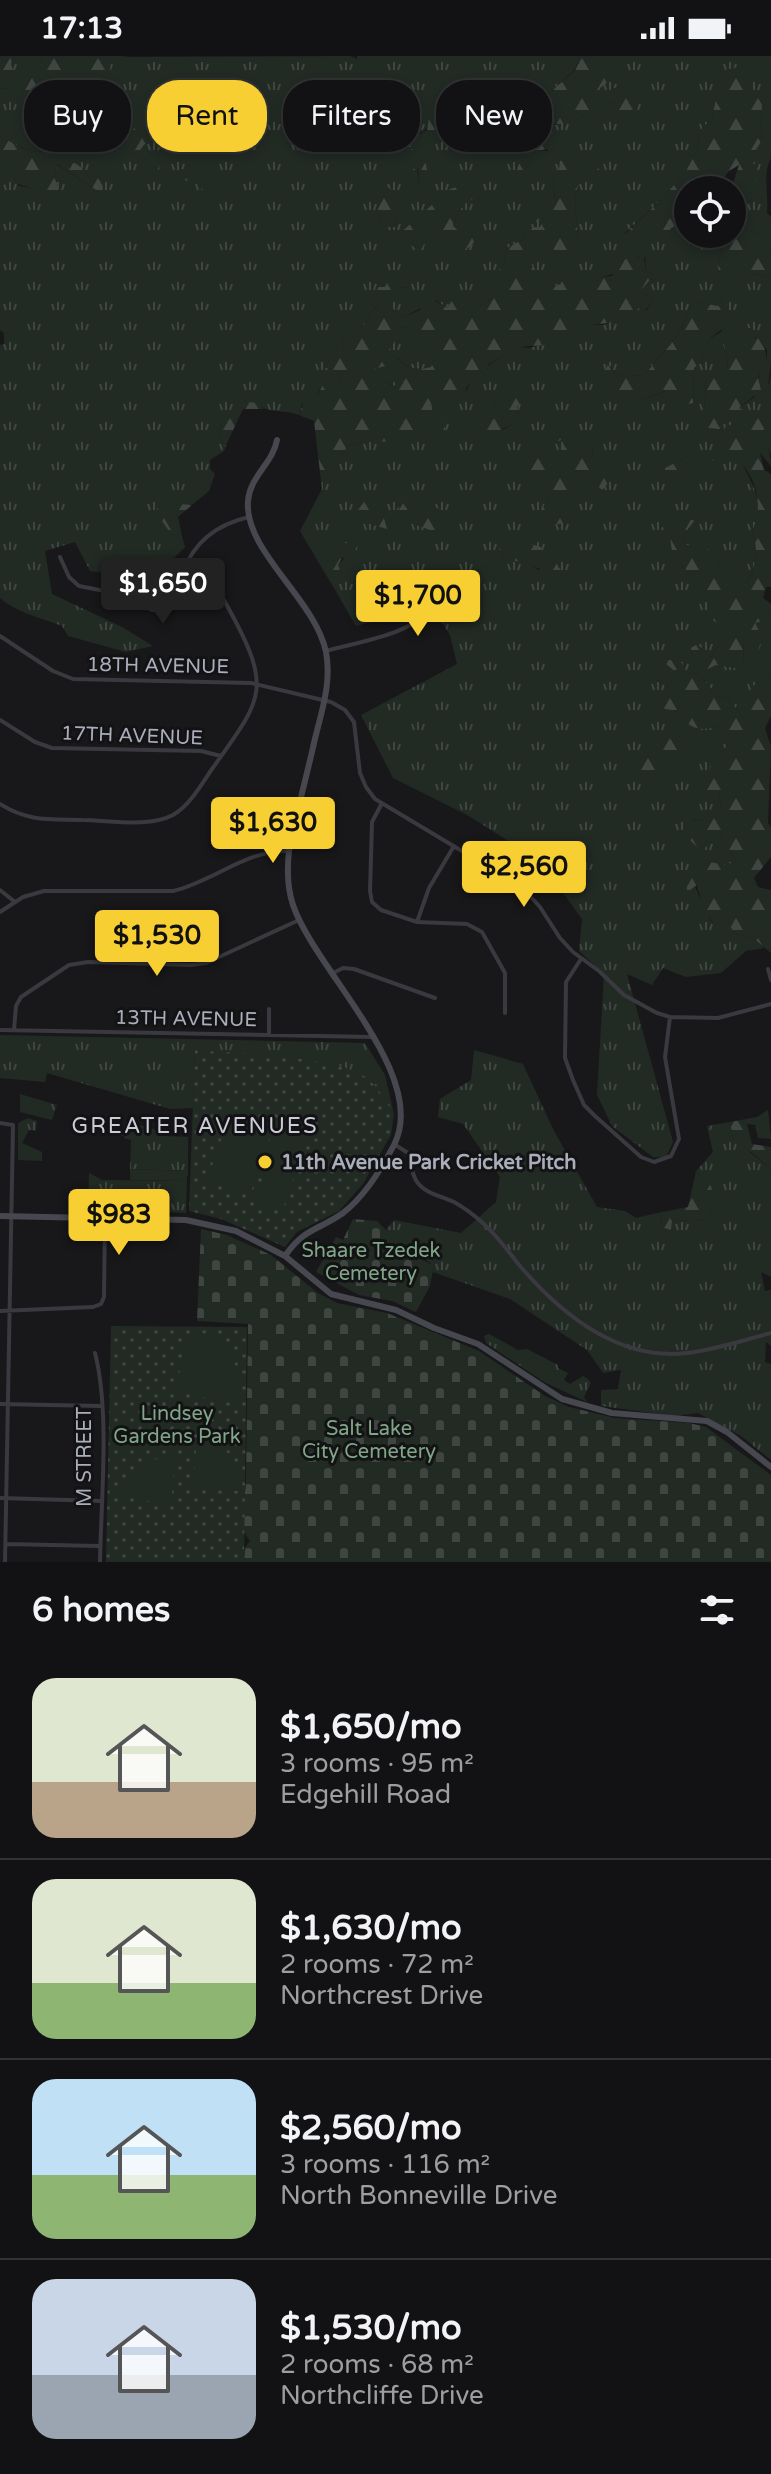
<!DOCTYPE html>
<html lang="en">
<head>
<meta charset="utf-8">
<style>
	:root { --surface:#121214; --page:#1f2022; --text:#f1f3f6; --muted:#9c9ea0; --line:#313234; --accent:#f7cf33 }
	body { margin:0; font-family:"Varela Round",sans-serif; background:var(--page); color:var(--text); height:100vh; display:flex; flex-direction:column; font-size:30px; white-space:nowrap }
	* { box-sizing:border-box; margin:0 }
	p { font-size:26px; color:var(--muted) }
	.icon { flex:none; width:44px; height:44px; fill:none; stroke:currentColor; stroke-width:2; stroke-linecap:round; stroke-linejoin:round }
	.map { position:relative; height:1506px; overflow:hidden }
	.sheet { display:flex; flex-direction:column; background:var(--surface); flex:1 }
	.sheet>* { flex:none }
	.hud { position:absolute; left:24px; top:24px; width:724px; height:72px; display:flex; gap:16px }
	.buttons { position:absolute; left:674px; top:120px; display:grid; gap:16px }
	.buttons a { display:grid; place-items:center; width:72px; height:72px; border-radius:50%; background:var(--surface); box-shadow:0 4px 12px #0003,0 0 0 2px var(--line); font-size:40px }
	.price { position:absolute; translate:-50% -68px; padding:0 18px; border-radius:8px; background:var(--accent); color:#111; font-size:26px; line-height:52px; filter:drop-shadow(0 2px 4px #0008) }
	.price::after { content:''; position:absolute; left:50%; top:48px; width:24px; height:18px; margin-left:-12px; background:inherit; clip-path:polygon(0 0,100% 0,50% 100%) }
	.price.current { background:#222; color:#fff }
	ul { padding:0; list-style:none }
	li { display:flex; align-items:center; gap:24px; height:200px; padding:0 32px }
	li+li { border-top:2px solid var(--line) }
	li span { display:grid; place-items:center; flex:none; width:224px; height:160px; border-radius:24px; color:#555 }
	li>.icon { margin-inline-start:auto }
	span .icon { width:96px; height:96px; fill:#fffc; stroke-width:1 }
	li b { font-size:34px }
	h2 { display:flex; justify-content:space-between; align-items:center; height:96px; padding:0 32px; font-size:34px }
	.tag { padding:0 28px; border-radius:32px; background:var(--surface); box-shadow:0 4px 12px #0003,0 0 0 2px var(--line); font-size:28px; line-height:72px }
	.tag.current { background:var(--accent); color:#111 }
	.status { display:flex; justify-content:space-between; align-items:center; height:56px; padding:0 40px; background:var(--surface); direction:ltr }
	.status svg { height:22px; fill:currentColor }
	.map>svg:first-child { display:block }
	.grass { fill:url(#grass-tufts); fill-rule:evenodd }
	.forest { fill:url(#forest-firs); fill-rule:evenodd }
	.cemetery { fill:url(#cemetery-stones) }
	.park { fill:url(#park-dots) }
	.garden { fill:#222a24 }
	.lines { fill:none; stroke-linecap:round; stroke-linejoin:round }
	.street { stroke:#39393f; stroke-width:4 }
	.secondary { stroke:#47484f; stroke-width:6 }
	.poi-dot { fill:#f7cf33; stroke:#131315; stroke-width:3 }
	.labels { text-anchor:middle; stroke-width:6; stroke-linejoin:round; paint-order:stroke }
	.street-label { font-size:20px; fill:#aaadba; stroke:#131315 }
	.poi-label { font-size:20px; font-weight:bold; fill:#aaadba; stroke:#131315; text-anchor:start }
	.park-label { font-size:20px; fill:#80a688; stroke:#131315 }
	.neighbourhood-label { font-size:22px; letter-spacing:2px; fill:#cbccd6; stroke:#131315 }
</style>
</head>
<body>
<div class="status"><b>17:13</b><svg viewBox="0 0 49 12"><path d="M0 12V9h3v3zM5 12V6h3v6zM10 12V3h3v9zM15 12V0h3v12zM26 1h20v11H26zM47 4h2v5h-2z"/></svg></div>
<div class="map">
<svg width="771" height="1506" viewBox="0 0 771 1506">
	<defs>
		<pattern id="grass-tufts" width="24" height="20" patternUnits="userSpaceOnUse" patternTransform="scale(2)"><rect width="24" height="20" fill="#222a24"/><path d="M3 7l-1-3M5 7V3M7 7l1-3M15 17l-1-3M17 17v-4M19 17l1-3" fill="none" stroke="#3f4642"/></pattern>
		<pattern id="forest-firs" width="22" height="20" patternUnits="userSpaceOnUse" patternTransform="scale(2)"><rect width="22" height="20" fill="#222a24"/><path d="M5 1l3.5 6h-7zM16 11l3.5 6h-7z" fill="#3f4642"/></pattern>
		<pattern id="cemetery-stones" width="16" height="16" patternUnits="userSpaceOnUse" patternTransform="scale(2)"><rect width="16" height="16" fill="#222a24"/><path d="M2 7V4a2 2 0 0 1 4 0v3zM10 15v-3a2 2 0 0 1 4 0v3z" fill="#3f4642"/></pattern>
		<pattern id="park-dots" width="8" height="8" patternUnits="userSpaceOnUse" patternTransform="scale(2)"><rect width="8" height="8" fill="#222a24"/><path d="M2 2h.1M6 6h.1" fill="none" stroke="#3f4642" stroke-width="1.8" stroke-linecap="round"/></pattern>
	</defs>
	<rect width="100%" height="100%" fill="#18181a"/>
	<path class="grass" d="M14,0H44L22,37L38,48H49L110,15V1L350,0L357,3V0H579L576,12L553,34L525,75L523,105L516,118L504,119H526L528,108L534,94L548,95L543,69H557L576,56L583,60L606,57L607,45L616,48L621,59L636,61V51L640,46L618,31L608,38L599,39V11L608,0H771V102C762,118 769,139 767,157L771,161V194L759,178L751,174L739,151L732,152V143L738,144L750,103L761,86L762,46L750,31L718,34L712,62L699,76L698,93L686,115L662,143L624,178L636,181L654,169L688,167V178H732V173H736L735,183L724,186L718,209L732,221L740,223L750,218L771,220V307L767,304V294L747,272L724,286L728,314L706,323L704,357L722,358L736,367C737,379 736,394 741,405C753,431 766,445 752,476C759,492 756,514 746,528L721,519L716,502L683,489L684,478L694,464L670,479L672,498L710,542L723,569V584L709,603L691,593L692,602L706,613L716,609L744,607L743,585L749,593V604L755,566L767,557L771,560V618L753,630V656L742,661L729,643L717,640L699,618L678,615L656,624L668,631L662,651L677,655C695,680 703,669 729,672V687L711,710L723,756L703,765L694,763L686,769L685,780L720,777L723,786L717,791L722,799L731,796L736,805L726,809L710,806L696,814H686C700,833 705,868 725,878L728,866L735,878L753,882L764,892L746,895L721,917L686,921L663,912L652,929L627,918L673,1086L666,1101H653L612,1070L597,1039L604,918L579,895L582,863L540,805L469,760L393,722L361,659L457,608L450,579L432,551L356,570L334,532L342,520L338,509L358,487L336,488V499L317,504L300,475L322,433L320,416L337,411L347,390C375,379 405,391 434,377V364L430,346L439,337L467,334L473,321L481,314L486,321L488,310L516,290L529,292L568,282L583,269H604L639,252L646,255L653,245L641,234L650,224L659,222L646,215L645,195C627,215 603,223 577,227C566,229 564,226 552,231L538,226L525,193L578,187L575,144L580,116L590,120L583,106L571,103L553,122L555,145L539,172H527L523,183L506,193L504,208L494,221L493,241L477,252L466,242H455L447,252L436,244L406,260L398,259L385,243L398,232L409,231L403,222L370,257L366,268L348,276L325,311L343,318L339,329L320,333L316,341L302,348L299,359C286,354 272,356 263,352C255,349 252,346 243,345L221,364L220,385L226,389L224,395L210,404V413L215,418L209,435L192,449L181,448L170,440L171,478L182,480L185,491L164,512V499L157,494L154,505L144,508L137,522L90,515L75,486L45,495L52,538L122,571L153,590L126,596L68,580L62,570C40,561 19,558 0,542V289L4,288V277L0,274V129H4L9,118L19,130L59,136L55,118L56,108L99,136L101,123L58,98L84,87L96,96L95,82L107,83L124,88L129,97L140,100L158,113L160,104L153,97L139,95L145,88L157,85L168,68L200,42L242,31H197L180,40L158,43L148,56L144,75C123,85 122,68 103,70C80,73 56,99 32,95C22,93 12,86 3,82L0,84V32L10,33L11,8ZM465,40L469,48L475,75L452,79L447,69L436,73L433,87L423,98L421,134L417,113L404,109L414,91H403L396,80L398,68L406,79C428,79 424,72 437,59C444,51 456,46 465,40ZM450,133L481,141C463,142 458,156 453,171L461,177H474L439,178L431,174H415L423,197L399,180ZM382,144L398,150L403,158L396,161L395,171H384L377,155ZM725,241L721,276L709,283L702,305L694,312L693,347L680,350L666,335L632,348L621,336L609,309L616,318L644,320C665,291 682,284 692,245L718,250ZM499,338H517V351L520,363L503,374L491,363L506,364L494,351ZM593,393L592,406L614,420L573,414L543,452L550,438L535,424L557,406ZM694,397L713,404L684,418L665,412ZM511,490L544,504L539,514L523,504H505L499,493ZM688,679L630,707L649,681L664,684Z
		M396,270L410,272L435,301L431,311C416,315 407,313 397,301L394,319L397,331L380,324L365,301L366,294H389L388,275Z
		M762,308L769,329L771,319V398L751,360L739,352L754,341Z
		M0,979L365,987L385,1019L394,1058L375,1030L344,1011L292,1003L195,994L193,1052L170,1053L47,1017L45,1026L0,1022Z
		M474,994L523,1008L554,1075L597,1151L625,1155L636,1162L662,1156L661,1170L671,1173L672,1165L707,1163L715,1149L710,1130L696,1115L713,1096L707,1070L730,1066L733,1083L771,1113V1221L761,1216L765,1235L771,1234V1290L766,1286L765,1306L771,1308V1404L741,1380L698,1357L675,1360L601,1350V1334L618,1333L621,1314L603,1317L587,1294L510,1243L433,1216L434,1210L386,1174L394,1164L461,1177L496,1146L500,1121L463,1068L438,1061L440,1043L471,1024Z
		M20,1038L57,1049L52,1064L20,1056Z
		M28,1062L37,1065L36,1075L29,1074L22,1087L42,1096V1105L18,1104V1067Z
		M126,1065L167,1077V1080L188,1081V1115L130,1113L131,1084L124,1082L128,1071L151,1075L127,1068L123,1080L108,1076L106,1073L108,1069L123,1074Z
		M89,1117L102,1124L180,1125L187,1121L186,1157L88,1152Z
		M489,1278L518,1294L527,1293L558,1309V1312L568,1317L564,1324L570,1328L583,1320L588,1323L591,1327L584,1341L587,1346L544,1326L486,1287L484,1280Z"/>
	<path class="forest" d="M0,0H14L11,8L17,27L10,33L0,32Z
		M44,0H129L111,2L110,15L106,24H95L94,41L69,57L53,58L49,48L38,49L31,57L18,55L16,46Z
		M579,0H608L600,11L608,12C612,22 608,26 600,32L599,38H608L610,33L618,31L641,46L636,51V61L633,68H622L621,59L613,58L616,48L607,45V57L583,60L576,56C568,68 558,69 544,69V82L556,83V92L534,95L528,108L526,133L510,130L504,120L509,115L516,118C525,100 519,92 524,77C528,67 533,64 534,52L545,46L553,34L576,13Z
		M738,11L762,46L761,86L750,103L757,111V125L749,129L744,144L732,143L735,136L733,127L739,109L729,115L718,131L688,134V167L677,168L665,177L654,169L636,181L624,179L662,143L686,115L698,93L699,76L712,62L718,34L716,26L725,14Z
		M211,27L242,31V41L232,37L222,42L216,36L201,41L199,52L188,51L168,68L157,85L145,88L140,94L153,97L160,104L159,114L140,100L129,97L123,88L107,83L95,82L96,96L84,94L83,88L59,98L101,123L103,131L99,136L57,108L55,118L59,135L53,146L45,151L34,141V133L12,126L9,119L4,129H0V84L2,81C11,86 22,93 31,95C55,100 79,73 103,70C120,68 126,84 143,75L132,72C137,60 149,55 157,43L180,40Z
		M447,39L465,40L477,60L475,75L452,79L447,69L436,73L433,96L423,98L428,117L421,137L418,113H399L413,91H403L396,80L383,78L384,64L396,60L406,79H418L427,74L429,63L437,58L438,47Z
		M571,103L595,106L600,115L590,121L580,117L575,144L578,187L575,201L559,202L553,192L526,193L538,225L552,231C565,225 596,223 612,220C619,205 621,201 638,203L645,194L650,203L644,201L646,215L660,222L650,224L641,234L653,245L645,255L639,252C623,266 603,269 583,269L568,282L548,289L516,291L488,309L487,322L481,314C471,322 468,333 459,342L439,337L431,346L434,364L445,367V379C431,377 421,384 406,385C385,387 367,382 347,390L337,411L320,416L314,365L299,359L306,340L316,341L326,324L339,329L343,318L325,311L348,276L366,268L370,257L378,249L372,243L376,231H385L391,218L403,222L410,231L399,232L394,239L386,243L398,259L406,260L420,254L426,239L447,252L454,242H466L477,252L493,241V221L504,208L506,193L523,183L527,172L540,171L544,162L538,166H529V151L540,144L555,145L553,122L559,113L560,105ZM397,270L410,272V289L419,298L435,301L431,311C415,315 407,313 396,301L389,307L396,331L380,324L374,313L385,310L379,302L365,300L366,294H389L394,287L389,276L396,279Z
		M180,113H194L213,129L223,133L224,141H210L197,128L178,122Z
		M380,123L397,140L398,150L404,158L396,161L395,171H384L377,155L382,144L373,131Z
		M460,130L483,141C464,142 459,154 453,170C461,178 469,174 478,179C469,198 458,197 441,189L439,178L431,174H416L424,186L423,198L398,179L450,133Z
		M739,151L750,158L751,174L768,183L771,194V220L750,218L740,223L719,219L718,209L724,186L735,182L736,174L732,173V152Z
		M726,240L731,266L709,283L702,305L694,312L693,347L680,350L665,335L632,348L621,337L607,339L602,327L608,308L616,318L644,320C666,291 682,283 692,245L718,250Z
		M747,272H752L755,282L763,283L767,304L771,307L768,330L762,310L758,322L761,334L739,352L764,364C762,383 771,391 771,410L760,397L764,414L771,418V531H766L763,542L771,548V560L767,557L762,565L755,567L762,581L757,600L749,606V593L743,586L744,607L740,613L716,609L706,614L692,602L691,592L696,589L705,593L710,602L723,584V570L714,565L707,555L710,542L672,498L670,479L659,467L672,459L682,464H695L684,478L683,489H704L716,502L721,519L737,520L746,528C756,515 759,492 752,476C766,446 754,410 725,395V371L735,367L722,358L720,373L708,372L704,357L706,323L719,307L728,312L724,286Z
		M499,338H517L521,346L517,351L520,363L530,364L529,371L518,379L513,368L487,380L482,368L491,363H505L494,351Z
		M242,345L256,347L264,353H243L226,389L220,385L221,363Z
		M557,367L561,374L574,370L577,378L551,388H538L546,371Z
		M592,386L593,406L605,402L613,409L614,420L602,434L598,430L603,419L574,414L586,436L564,467L550,469L543,461V452L550,438L535,425H525C527,409 533,401 549,397L557,405L563,388Z
		M694,397H708L714,404L703,409L697,422L691,416L684,418V435L675,444L665,434V412Z
		M383,434L384,447L375,460L384,462L387,473L363,466L355,458L367,442Z
		M170,440L181,448L192,449L178,461L182,480L171,478L158,459V441Z
		M399,441L409,456L410,463C422,463 427,454 438,452L444,459L445,471L433,475L396,462L399,452L392,442Z
		M515,483L541,491L544,503L552,504L561,514C539,518 528,504 505,504L499,493L511,490Z
		M358,486L356,502H342L338,509L342,520L334,532L317,504L335,499V488Z
		M157,493L164,499V512L152,524L137,522L144,508L154,504Z
		M666,603L682,607L685,616L699,618L717,640L729,643L742,661L752,656L745,650L753,630L771,618V660L765,672L771,691L768,767L771,771V801L754,822L758,831L771,834V897L753,882L735,878L728,867L725,878L717,874L709,860L698,859L693,848L701,844L697,829L687,836L686,814H696L710,806L726,809L736,805L731,796L722,800L717,791L723,786L720,777L702,795L685,780V762L703,765L706,753L723,755L718,736L711,743L705,739L704,723L711,710L698,699L708,695L718,701L729,687V673C703,668 697,683 677,655L661,652L668,631L656,624L648,613L654,608L667,618L676,616L666,608Z
		M688,679L690,689L686,712L673,718L658,715L653,720L642,722L630,707L649,680L664,684Z
		M768,1054L771,1083L758,1082L755,1069L747,1068L752,1088L771,1091V1113L751,1096L741,1095L733,1083L730,1066L757,1061Z
		M696,1115L711,1130L715,1149L707,1163L672,1165L671,1174L661,1171L662,1156L688,1151Z"/>
	<path class="cemetery" d="M353,1163L377,1165L386,1174L420,1193L421,1203L434,1210L430,1230L416,1256L392,1245L359,1239L316,1216L336,1181L343,1184Z
		M201,1173L227,1179L271,1199L318,1237L337,1247L387,1257L479,1295L545,1340L569,1351L615,1362L689,1367L706,1371L771,1419V1506H244L245,1492L250,1485C234,1463 245,1450 246,1426L248,1268L197,1265Z"/>
	<path class="park" d="M195,994C234,998 340,999 368,1023C379,1032 386,1047 394,1058L391,1079L363,1128L339,1155L297,1176L285,1191L221,1163L189,1155Z
		M111,1270L247,1271L244,1506H106Z"/>
	<path class="garden" d="M229,1061L272,1076L250,1139L207,1124Z
		M279,1073L307,1082L300,1103L273,1094Z
		M272,1098L299,1107L282,1156L254,1147Z
		M130,1113L188,1115V1120L180,1125L130,1124Z
		M191,1273C235,1286 239,1307 240,1349L180,1336L176,1329Z
		M197,1384C224,1388 245,1404 240,1435L198,1434L193,1430Z
		M175,1402L171,1450L120,1439C130,1406 142,1403 175,1402Z"/>
	<g class="lines">
		<path class="street" d="M60,501L69,521L79,530L120,538L152,554L164,555C178,548 178,530 183,516C194,486 218,468 249,461
			M0,580L53,615L73,623L251,627L331,646L345,654L354,666L360,717L366,731L375,743L522,831L540,851L560,882L573,896L599,915L624,939L657,957L670,961L718,962L771,948
			M325,595C366,584 413,579 440,545
			M0,664L35,686L52,692L201,695L221,700
			M0,748C28,766 50,763 82,764C109,764 148,772 173,759C190,749 201,729 212,713C262,643 273,634 230,555C218,534 210,515 188,504
			M381,749L372,766L370,835L372,846L381,854L417,866L467,868L482,876L505,917V957
			M0,834L15,846
			M0,856L23,841L44,835H173C212,826 248,793 289,795
			M417,866L429,832L454,790
			M581,903L566,926L565,1002L573,1024L584,1049L595,1060L641,1101L654,1106L671,1100L679,1083L665,1001L670,961
			M768,913L771,924
			M333,917L343,912L354,913L435,942
			M0,974L372,981
			M14,974L16,950L21,941L69,909L88,906L191,909L206,907L299,864
			M269,979V953
			M0,1067L13,1069L5,1506
			M394,1088L408,1097C411,1107 411,1117 417,1126C426,1138 441,1140 454,1146C465,1152 475,1160 484,1168C498,1181 508,1195 520,1210C562,1259 619,1305 687,1297C715,1294 744,1284 771,1277
			M0,1255L93,1251L101,1248L104,1241L105,1162
			M95,1297C110,1355 101,1444 100,1506
			M0,1348L101,1350
			M0,1442L101,1445
			M6,1488L99,1490"/>
		<path class="secondary" d="M277,384C273,407 250,420 248,445C244,495 315,543 326,596C332,627 321,657 314,687C306,723 296,758 289,795C287,813 287,831 293,849C315,914 430,1019 394,1089C382,1112 364,1141 343,1157C319,1174 304,1172 285,1200
			M0,1160L186,1164L236,1175L285,1200L331,1238L396,1254L434,1272L478,1288L562,1343L612,1357L707,1365L727,1376L771,1411"/>
	</g>
	<circle class="poi-dot" cx="265" cy="1106" r="8"/>
	<g class="labels">
		<g class="street-label">
			<text transform="translate(158 609) rotate(1)" y="7">18TH AVENUE</text>
			<text transform="translate(132 679) rotate(2)" y="7">17TH AVENUE</text>
			<text transform="translate(186 962) rotate(1)" y="7">13TH AVENUE</text>
			<text transform="translate(84 1401) rotate(-90)" y="7">M STREET</text>
		</g>
		<g class="poi-label">
			<text x="281" y="1113">11th Avenue Park Cricket Pitch</text>
		</g>
		<g class="park-label">
			<text x="371" y="1201">Shaare Tzedek<tspan x="371" dy="23">Cemetery</tspan></text>
			<text x="177" y="1364">Lindsey<tspan x="177" dy="23">Gardens Park</tspan></text>
			<text x="369" y="1379">Salt Lake<tspan x="369" dy="23">City Cemetery</tspan></text>
		</g>
		<g class="neighbourhood-label">
			<text x="195" y="1077">GREATER AVENUES</text>
		</g>
	</g>
</svg>
<div class="buttons">
<a><svg class="icon" aria-label="locate" viewBox="0 0 24 24"><circle cx="12" cy="12" r="6"/><path d="M12 2v4M12 18v4M2 12h4M18 12h4"/></svg></a>
</div>
<b class="price current" style="left:163px;top:570px">$1,650</b>
<b class="price" style="left:418px;top:582px">$1,700</b>
<b class="price" style="left:273px;top:809px">$1,630</b>
<b class="price" style="left:524px;top:853px">$2,560</b>
<b class="price" style="left:157px;top:922px">$1,530</b>
<b class="price" style="left:119px;top:1201px">$983</b>
<div class="hud">
<a class="tag">Buy</a>
<a class="tag current">Rent</a>
<a class="tag">Filters</a>
<a class="tag">New</a>
</div>
</div>
<section class="sheet">
<h2>6 homes<svg class="icon" aria-label="filters" viewBox="0 0 24 24"><path d="M4 7h16M4 17h16"/><circle cx="9" cy="7" r="2"/><circle cx="15" cy="17" r="2"/></svg></h2>
<ul>
<li><span style="background:linear-gradient(#dfe7d0 65%,#b9a48a 0)"><svg class="icon" aria-label="home" viewBox="0 0 24 24"><path d="M3 11l9-7 9 7M6 9v11h12V9"/></svg></span><div><b>$1,650/mo</b><p>3 rooms · 95 m²</p><p>Edgehill Road</p></div></li>
<li><span style="background:linear-gradient(#dfe7d0 65%,#8fb573 0)"><svg class="icon" aria-label="home" viewBox="0 0 24 24"><path d="M3 11l9-7 9 7M6 9v11h12V9"/></svg></span><div><b>$1,630/mo</b><p>2 rooms · 72 m²</p><p>Northcrest Drive</p></div></li>
<li><span style="background:linear-gradient(#bfe0f5 60%,#8fb573 0)"><svg class="icon" aria-label="home" viewBox="0 0 24 24"><path d="M3 11l9-7 9 7M6 9v11h12V9"/></svg></span><div><b>$2,560/mo</b><p>3 rooms · 116 m²</p><p>North Bonneville Drive</p></div></li>
<li><span style="background:linear-gradient(#c9d6e8 60%,#9aa5b1 0)"><svg class="icon" aria-label="home" viewBox="0 0 24 24"><path d="M3 11l9-7 9 7M6 9v11h12V9"/></svg></span><div><b>$1,530/mo</b><p>2 rooms · 68 m²</p><p>Northcliffe Drive</p></div></li>
</ul>
</section>
</body>
</html>
